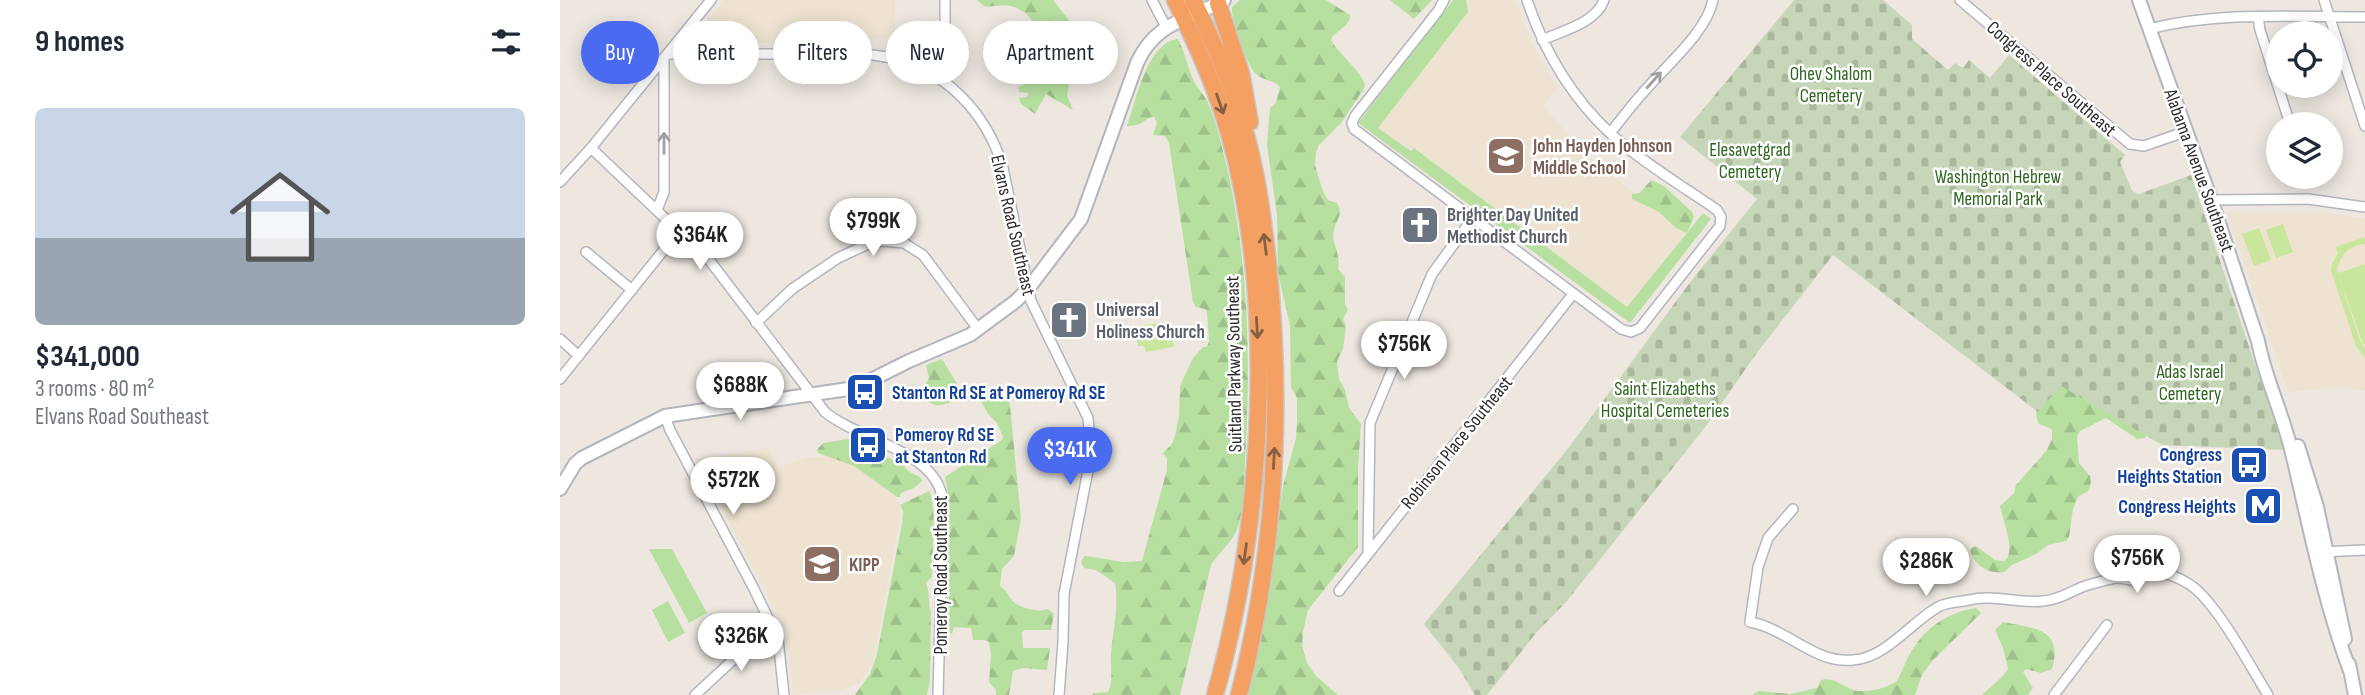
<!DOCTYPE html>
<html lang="en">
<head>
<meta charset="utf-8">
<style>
	:root { --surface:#fff; --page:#f2f2f3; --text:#1f2937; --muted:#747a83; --line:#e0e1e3; --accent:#4a6bef }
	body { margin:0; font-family:"Sofia Sans Condensed",sans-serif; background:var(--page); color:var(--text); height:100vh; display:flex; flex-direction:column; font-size:26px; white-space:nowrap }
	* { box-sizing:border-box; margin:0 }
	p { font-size:23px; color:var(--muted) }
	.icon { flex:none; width:38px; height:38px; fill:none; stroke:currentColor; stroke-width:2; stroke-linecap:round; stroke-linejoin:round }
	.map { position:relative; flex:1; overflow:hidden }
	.details { display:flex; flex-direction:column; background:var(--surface); width:560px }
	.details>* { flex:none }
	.top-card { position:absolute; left:21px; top:21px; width:665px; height:63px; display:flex; gap:14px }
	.controls { position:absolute; left:1706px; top:21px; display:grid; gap:14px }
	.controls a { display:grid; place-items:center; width:77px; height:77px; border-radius:50%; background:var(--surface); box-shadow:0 4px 18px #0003; font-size:35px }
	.price { position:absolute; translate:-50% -60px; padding:0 16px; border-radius:24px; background:#fff; color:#222; font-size:23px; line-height:46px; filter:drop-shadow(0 2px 4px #0008) }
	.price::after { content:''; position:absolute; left:50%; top:42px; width:21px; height:16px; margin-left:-10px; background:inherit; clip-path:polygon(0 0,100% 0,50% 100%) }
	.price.selected { background:var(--accent); color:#fff }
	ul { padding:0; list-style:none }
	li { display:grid; align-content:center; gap:14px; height:371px; padding:0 35px }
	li+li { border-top:2px solid var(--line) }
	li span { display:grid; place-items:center; height:217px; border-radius:10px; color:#555 }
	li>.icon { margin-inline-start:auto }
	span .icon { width:126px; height:126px; fill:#fffc; stroke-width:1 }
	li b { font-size:30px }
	h2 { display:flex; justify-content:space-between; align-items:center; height:84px; padding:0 35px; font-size:30px }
	.pill { padding:0 24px; border-radius:32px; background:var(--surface); box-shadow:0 4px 18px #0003; font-size:24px; line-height:63px }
	.pill.selected { background:var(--accent); color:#fff }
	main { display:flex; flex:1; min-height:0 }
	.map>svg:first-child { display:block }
	.education { fill:#ede3d0 }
	.forest { fill:url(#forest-firs) }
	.cemetery { fill:url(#cemetery-stones) }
	.park { fill:#b7e0a0 }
	.pitch { fill:#c8e69c }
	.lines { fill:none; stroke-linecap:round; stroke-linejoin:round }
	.street-casing { stroke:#b3b6bf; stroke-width:12 }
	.secondary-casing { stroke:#b3b6bf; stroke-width:16 }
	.highway-casing { stroke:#c8c8c8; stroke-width:19 }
	.street { stroke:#fff; stroke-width:9 }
	.secondary { stroke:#fff; stroke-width:12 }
	.highway { stroke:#f5a063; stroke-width:16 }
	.oneway { stroke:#a0a0a0 }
	.oneway2 { stroke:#866045 }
	.labels { text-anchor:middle; stroke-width:5; stroke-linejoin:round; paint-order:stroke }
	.park-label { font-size:19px; fill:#2f661f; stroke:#fff }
	.street-label { font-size:19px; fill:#2c2c2c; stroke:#fff }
	.education-label { font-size:19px; font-weight:bold; fill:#785e54; stroke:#fff; text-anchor:start }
	.worship-label { font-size:19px; font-weight:bold; fill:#5b616d; stroke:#fff; text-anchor:start }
	.transit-label { font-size:19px; font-weight:bold; fill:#164399; stroke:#fff; text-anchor:start }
</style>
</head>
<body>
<main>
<section class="details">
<h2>9 homes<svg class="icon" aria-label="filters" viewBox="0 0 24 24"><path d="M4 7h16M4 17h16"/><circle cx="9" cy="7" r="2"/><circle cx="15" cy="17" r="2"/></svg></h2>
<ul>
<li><span style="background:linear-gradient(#c9d6e8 60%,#9aa5b1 0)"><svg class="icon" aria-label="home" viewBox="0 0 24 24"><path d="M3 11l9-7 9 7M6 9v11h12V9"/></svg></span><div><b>$341,000</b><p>3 rooms · 80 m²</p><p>Elvans Road Southeast</p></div></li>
</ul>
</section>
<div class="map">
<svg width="1805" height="695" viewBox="0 0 1805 695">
	<defs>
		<pattern id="forest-firs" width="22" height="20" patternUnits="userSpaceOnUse" patternTransform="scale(1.75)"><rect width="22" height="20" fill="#b7e0a0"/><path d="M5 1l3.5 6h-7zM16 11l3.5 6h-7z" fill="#9ec08a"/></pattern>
		<pattern id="cemetery-stones" width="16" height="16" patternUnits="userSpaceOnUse" patternTransform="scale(1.75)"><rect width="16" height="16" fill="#c7d6b8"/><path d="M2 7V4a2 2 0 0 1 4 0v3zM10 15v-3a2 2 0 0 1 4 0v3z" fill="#abb89e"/></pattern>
	</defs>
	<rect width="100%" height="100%" fill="#ede7e0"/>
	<path class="education" d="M163,0H335V38L250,40L245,43H131Z
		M906,0H955L974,48L998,88L983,106L1032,160L1127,233L1068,307L855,148L852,151L818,128L908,12Z
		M1667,212H1761L1805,219V391L1782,387L1728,392Z
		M208,448L218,468L247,457H275L290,463L337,498L341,512L314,658L306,674L298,684L282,690L233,694L227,632L136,460Z"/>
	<path class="forest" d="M417,0H493L511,23L513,31L525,49L530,63L529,71L509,85L507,95L513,110L486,94L475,114L461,104L459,98L467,97L469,93L459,92L458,87L468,83L472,63L476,58L484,59C484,39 475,14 454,7C445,4 434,6 425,7Z
		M680,0H766L790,15C791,27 775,30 771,40C779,55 805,74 805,87L781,123L759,145L756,152L755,165L763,192L768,200L777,203C784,215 776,219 774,230C770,242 781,251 778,269L785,277V304L788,310L783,319L786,326L783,349L777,361L779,379L785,390L789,408L801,424L798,467V547L748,610L743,632L742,645L747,663L756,676L778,695H688L713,566L723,486L736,438L737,423V398L731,387L730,326L718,273L717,215L707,145L710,108L716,103L720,87C714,80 704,81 696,74C685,63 675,27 672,12V7Z
		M830,0H872L854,19Z
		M618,39C625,52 627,66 633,79C636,87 643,93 647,101C657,122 661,145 667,167C687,256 691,351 686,442C684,470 686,500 678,527C673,542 659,552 651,565L620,695H532L534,693L548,692C554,680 550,667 551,654C553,630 559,606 555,583L536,570L524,568L521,562L524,556H527L563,562L582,561L607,470V459L603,453L612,444L615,436L619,416L620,387L625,375L633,358L643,347H647L649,341L647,312L645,309L636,307L633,302L609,143L605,136L593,135L597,123L594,117C583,118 585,126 567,126C576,101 587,42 618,39Z
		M1091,180L1104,186L1132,212L1134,217L1127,233L1116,228L1099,212L1072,199V194L1080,193Z
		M382,359L402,392L423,387L429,390L433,397L449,396L461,519L454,556L442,569L440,586C446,590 447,593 451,599C458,608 477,613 488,609L494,614L491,630H465L462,632L463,648H490L487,670L463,668L453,671L449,695H436V690L429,682L431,654L429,642L424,640H413L411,628L394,627L392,634L387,632L389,499L385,477L442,440L443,437L437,423L428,414L416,392C402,392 390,407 376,405C368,404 364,396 356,394V390L364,386L369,378L366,365Z
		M1494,381L1586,435L1585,438L1577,439L1546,418L1520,431L1517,436L1519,463L1530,476L1531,483L1528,491L1518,497L1513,509L1509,537L1506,541L1488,545L1476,554L1452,565L1444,572C1429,575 1412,564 1410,549L1416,546L1435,560L1444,561L1448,557C1453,543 1443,521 1440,506L1454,493L1456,485L1487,450L1492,439V429L1479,424C1470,405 1483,396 1494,381Z
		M288,439L342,464L348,471L360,477L362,481L354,488L341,493L340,497H337L294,466L258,453L257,450L263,443Z
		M369,491C378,508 371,555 372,577L366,583C371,596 367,599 371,612L370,680L367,695H295L310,674L317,654L342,524L343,511L340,505Z
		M1416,608L1421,613L1372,661L1362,675L1355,695H1192L1199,691L1230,694L1257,688L1261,680C1276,676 1284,689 1298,691C1310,692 1327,688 1337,681C1343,670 1347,656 1355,646C1368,625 1393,611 1416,608Z
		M1443,622C1473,628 1504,628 1492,669L1481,673L1466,669L1463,672L1473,688L1468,695H1422L1443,676L1448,669L1443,648L1435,630Z"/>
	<path class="cemetery" d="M1234,0H1323L1352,25V39L1388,70L1395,63L1403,68L1409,60L1430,78L1449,55L1565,155L1560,162L1572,191L1579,194L1631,175L1724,450L1602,445L1501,386L1478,412L1273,255L1196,354L1146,426L1007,601L976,633L927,695H915L898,667L864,624L1010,446L1128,285L1197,199L1120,137Z"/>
	<path class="park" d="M893,0H906L908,12L818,128L851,151L854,148L1067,307L1143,213L1151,219L1070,323L798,123Z
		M89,549H112L147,613L129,623Z
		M108,601L125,633L108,642L92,610Z"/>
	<path class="pitch" d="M1723,224L1733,252L1716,258L1706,230Z
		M1699,228L1711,260L1694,266L1682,234Z
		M1805,237V244C1789,245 1780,255 1777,270L1800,341L1805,349V357L1796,346L1771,271L1772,264L1778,253L1775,247Z
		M1805,264V344H1803L1778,273Z
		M610,321L614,347L586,352L584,346H578L574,327Z"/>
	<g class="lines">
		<defs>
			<path id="street" d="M592,0L606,27
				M884,0L878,11L795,116L792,123L794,129L1061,329L1071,332L1080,328L1160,226L1161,217L1157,210C1122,186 1084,163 1052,135C1012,98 984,51 967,0
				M1400,0L1570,144L1584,146L1627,131
				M1764,0L1805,126
				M1698,17L1700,30L1730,124
				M1589,29C1659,11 1734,17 1805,17
				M982,40C1002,31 1036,23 1044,0
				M108,54C149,54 190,54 230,54C262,53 295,51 326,57C384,67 427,113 443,168L471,301L528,418L531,455L504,594L503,642L499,695
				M377,77L383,69L385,60V0
				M1050,133C1061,120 1070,107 1081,95C1103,68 1146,34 1153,0
				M31,148L150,261L265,412C300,441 380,451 383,503L378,695
				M0,182L31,148L151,0
				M1651,200L1748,199L1805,207
				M97,210L104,192V59
				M26,252L72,290
				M196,323L232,289L278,258L306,245L322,241L344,243L363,255L418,329
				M0,339L19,356
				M0,379L119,231
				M105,416L110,430L194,589L218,639L224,695
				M1233,509L1208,538L1198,567L1190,622C1228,629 1254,664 1293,660C1326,658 1350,623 1378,607C1386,602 1399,602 1409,600C1433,594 1459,604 1483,601C1500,600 1512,590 1528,585C1536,583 1550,578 1559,578C1576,580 1572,585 1586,570
				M808,551L810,423L872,274L912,219
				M1761,552L1805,550
				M1559,578C1568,568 1575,569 1588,570C1602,572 1617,576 1629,584C1656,601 1690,666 1708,695
				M779,591L1013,294
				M135,695L201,634L213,627
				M1494,695L1547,625"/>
			<path id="secondary" d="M1579,0L1654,208L1698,341C1705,378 1722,412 1731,449C1749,523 1763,599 1790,671
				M1738,446L1757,507L1785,639
				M0,489L15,464L22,458L105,416L295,388L349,361L410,335L456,301L468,289L521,219L577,63C596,21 627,21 664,0
				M1789,664L1795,695"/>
			<path id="highway" d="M615,0C636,43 656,87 669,133C717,305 703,524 655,695
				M633,0C653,41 672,83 684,128C697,172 703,218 708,263C723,407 715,555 679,695
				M658,3L681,73L690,122"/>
		</defs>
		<use href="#street" class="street-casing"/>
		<use href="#secondary" class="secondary-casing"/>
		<use href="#highway" class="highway-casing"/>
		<use href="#street" class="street"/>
		<use href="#secondary" class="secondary"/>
		<use href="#highway" class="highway"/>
	</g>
	<defs><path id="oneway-shaft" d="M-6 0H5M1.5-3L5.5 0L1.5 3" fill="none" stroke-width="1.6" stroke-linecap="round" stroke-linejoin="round" transform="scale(1.75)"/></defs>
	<g class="oneway">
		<use href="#oneway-shaft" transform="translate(1094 80) rotate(-48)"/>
		<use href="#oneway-shaft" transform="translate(104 143) rotate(-90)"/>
	</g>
	<g class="oneway2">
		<use href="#oneway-shaft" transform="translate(660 104) rotate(71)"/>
		<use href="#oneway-shaft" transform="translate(705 244) rotate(-97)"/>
		<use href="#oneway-shaft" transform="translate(697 328) rotate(87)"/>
		<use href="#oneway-shaft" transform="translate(714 458) rotate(-87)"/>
		<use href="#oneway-shaft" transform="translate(685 554) rotate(98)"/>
	</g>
	<defs>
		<symbol id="school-square" viewBox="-11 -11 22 22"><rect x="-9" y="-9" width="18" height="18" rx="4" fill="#8d6e63" stroke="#fff"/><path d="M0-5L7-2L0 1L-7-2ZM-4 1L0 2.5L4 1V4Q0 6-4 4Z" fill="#fff"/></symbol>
		<symbol id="church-square" viewBox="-11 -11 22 22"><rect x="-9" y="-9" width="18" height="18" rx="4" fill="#6b7280" stroke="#fff"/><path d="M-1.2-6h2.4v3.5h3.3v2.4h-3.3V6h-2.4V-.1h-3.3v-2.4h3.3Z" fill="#fff"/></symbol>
		<symbol id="bus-square" viewBox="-11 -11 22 22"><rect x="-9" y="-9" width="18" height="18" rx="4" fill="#1a4fb4" stroke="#fff"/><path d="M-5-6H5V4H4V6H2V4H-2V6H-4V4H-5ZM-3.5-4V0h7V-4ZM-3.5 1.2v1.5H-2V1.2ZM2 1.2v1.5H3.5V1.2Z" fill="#fff"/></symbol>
		<symbol id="metro-square" viewBox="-11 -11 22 22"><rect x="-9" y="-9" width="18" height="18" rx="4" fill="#1a4fb4" stroke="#fff"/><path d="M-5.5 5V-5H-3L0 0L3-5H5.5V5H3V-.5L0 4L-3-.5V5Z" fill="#fff"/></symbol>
	</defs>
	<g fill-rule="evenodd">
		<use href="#school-square" x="924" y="134" width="44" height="44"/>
		<use href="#church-square" x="838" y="203" width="44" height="44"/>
		<use href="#church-square" x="487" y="298" width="44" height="44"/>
		<use href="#bus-square" x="283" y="370" width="44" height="44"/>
		<use href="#bus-square" x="286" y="423" width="44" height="44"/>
		<use href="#bus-square" x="1667" y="443" width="44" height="44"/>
		<use href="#metro-square" x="1681" y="484" width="44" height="44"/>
		<use href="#school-square" x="240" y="542" width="44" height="44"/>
	</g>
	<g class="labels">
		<g class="park-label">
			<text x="1271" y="80">Ohev Shalom<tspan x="1271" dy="22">Cemetery</tspan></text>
			<text x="1190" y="156">Elesavetgrad<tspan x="1190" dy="22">Cemetery</tspan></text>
			<text x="1438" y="183">Washington Hebrew<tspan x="1438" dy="22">Memorial Park</tspan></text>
			<text x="1630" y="378">Adas Israel<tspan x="1630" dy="22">Cemetery</tspan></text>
			<text x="1105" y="395">Saint Elizabeths<tspan x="1105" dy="22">Hospital Cemeteries</tspan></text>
		</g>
		<g class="street-label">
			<text transform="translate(1492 78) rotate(41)" y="7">Congress Place Southeast</text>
			<text transform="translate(1640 170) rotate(70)" y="7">Alabama Avenue Southeast</text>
			<text transform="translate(454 225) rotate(77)" y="7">Elvans Road Southeast</text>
			<text transform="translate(673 364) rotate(-91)" y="7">Suitland Parkway Southeast</text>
			<text transform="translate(896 442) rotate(-51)" y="7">Robinson Place Southeast</text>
			<text transform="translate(380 575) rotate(-90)" y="7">Pomeroy Road Southeast</text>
		</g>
		<g class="education-label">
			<text x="973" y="152">John Hayden Johnson<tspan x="973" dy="22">Middle School</tspan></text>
			<text x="289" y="571">KIPP</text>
		</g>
		<g class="worship-label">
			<text x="887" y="221">Brighter Day United<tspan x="887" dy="22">Methodist Church</tspan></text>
			<text x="536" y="316">Universal<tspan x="536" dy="22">Holiness Church</tspan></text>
		</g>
		<g class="transit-label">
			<text x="332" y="399">Stanton Rd SE at Pomeroy Rd SE</text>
			<text x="335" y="441">Pomeroy Rd SE<tspan x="335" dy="22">at Stanton Rd</tspan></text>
			<text x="1662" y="461" text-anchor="end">Congress<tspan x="1662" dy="22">Heights Station</tspan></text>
			<text x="1676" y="513" text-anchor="end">Congress Heights</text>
		</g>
	</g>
</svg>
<div class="controls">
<a><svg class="icon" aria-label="locate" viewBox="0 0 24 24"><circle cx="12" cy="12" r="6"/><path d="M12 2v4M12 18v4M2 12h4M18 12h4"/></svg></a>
<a><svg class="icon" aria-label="layers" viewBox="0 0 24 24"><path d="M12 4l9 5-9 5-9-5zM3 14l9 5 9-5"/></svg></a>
</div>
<b class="price" style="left:313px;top:258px">$799K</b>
<b class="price" style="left:140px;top:272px">$364K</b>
<b class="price" style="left:844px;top:381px">$756K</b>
<b class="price" style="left:180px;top:422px">$688K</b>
<b class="price selected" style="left:510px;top:487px">$341K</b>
<b class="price" style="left:173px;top:517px">$572K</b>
<b class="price" style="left:1577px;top:595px">$756K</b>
<b class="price" style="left:1366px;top:598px">$286K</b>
<b class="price" style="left:181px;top:673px">$326K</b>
<div class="top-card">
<a class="pill selected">Buy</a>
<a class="pill">Rent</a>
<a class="pill">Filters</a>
<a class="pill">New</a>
<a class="pill">Apartment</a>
</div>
</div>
</main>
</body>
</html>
